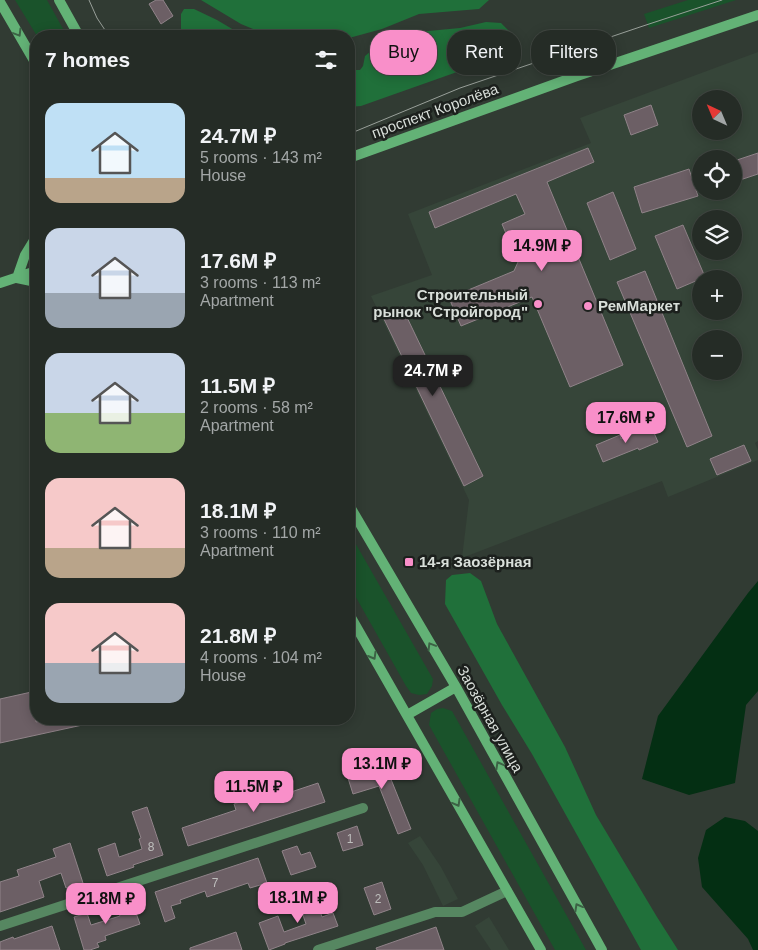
<!DOCTYPE html>
<html lang="en">
<head>
<meta charset="utf-8">
<style>
	:root { --surface:#252c26; --page:#313832; --text:#f1f3f6; --muted:#a3a7a7; --line:#424843; --accent:#f98fc9 }
	body { margin:0; font-family:Arial,sans-serif; background:var(--page); color:var(--text); height:100vh; display:flex; flex-direction:column; font-size:19px; white-space:nowrap }
	* { box-sizing:border-box; margin:0 }
	p { font-size:16px; color:var(--muted) }
	.icon { flex:none; width:28px; height:28px; fill:none; stroke:currentColor; stroke-width:2; stroke-linecap:round; stroke-linejoin:round }
	.map { position:relative; flex:1; overflow:hidden }
	.details { position:absolute; left:30px; top:30px; width:325px; height:695px; display:flex; flex-direction:column; background:var(--surface); border-radius:20px; box-shadow:0 2px 12px #0003,0 0 0 1px var(--line) }
	.details>* { flex:none }
	.top-card { position:absolute; left:370px; top:30px; width:312px; height:45px; display:flex; gap:10px }
	.needle { width:32px; rotate:316deg }
	.buttons { position:absolute; left:692px; top:90px; display:grid; gap:10px }
	.buttons a { display:grid; place-items:center; width:50px; height:50px; border-radius:50%; background:var(--surface); box-shadow:0 2px 12px #0003,0 0 0 1px var(--line); font-size:25px }
	.price { position:absolute; translate:-50% -42px; padding:0 11px; border-radius:10px; background:var(--accent); color:#111; font-size:16px; line-height:32px; filter:drop-shadow(0 1px 2px #0008) }
	.price::after { content:''; position:absolute; left:50%; top:30px; width:15px; height:11px; margin-left:-8px; background:inherit; clip-path:polygon(0 0,100% 0,50% 100%) }
	.price.on { background:#222; color:#fff }
	ul { padding:0; list-style:none }
	li { display:flex; align-items:center; gap:15px; height:125px; padding:0 15px }
	li span { display:grid; place-items:center; flex:none; width:140px; height:100px; border-radius:15px; color:#555 }
	li>.icon { margin-inline-start:auto }
	span .icon { width:60px; height:60px; fill:#fffc; stroke-width:1 }
	li b { font-size:21px }
	h2 { display:flex; justify-content:space-between; align-items:center; height:60px; padding:0 15px; font-size:21px }
	.pill { padding:0 18px; border-radius:20px; background:var(--surface); box-shadow:0 2px 12px #0003,0 0 0 1px var(--line); font-size:18px; line-height:45px }
	.pill.on { background:var(--accent); color:#111 }
	.map>svg:first-child { display:block }
	.built { fill:#364539; fill-rule:evenodd }
	.green { fill:#1a532b }
	.forest { fill:#20703a }
	.water { fill:#042f13 }
	.building { fill:#6c5f65; stroke:#908389 }
	.lines { fill:none; stroke-linecap:round; stroke-linejoin:round }
	.minor { stroke:#568761; stroke-width:10 }
	.secondary { stroke:#63b276; stroke-width:10 }
	.tram { stroke:#99a09a; stroke-width:1 }
	.oneway { stroke:#3c6245 }
	.poi-dot { fill:#f98fc9; stroke:#1c201d; stroke-width:2 }
	.labels { text-anchor:middle; stroke-width:5; stroke-linejoin:round; paint-order:stroke }
	.number-label { font-size:12px; fill:#bebfbd }
	.street-label { font-size:15px; fill:#d9dfda; stroke:#1c201d }
	.poi-label { font-size:15px; font-weight:bold; fill:#d9dfda; stroke:#1c201d; text-anchor:start }
</style>
</head>
<body>
<div class="map">
<svg width="758" height="950" viewBox="0 0 758 950">
	<rect width="100%" height="100%" fill="#313b33"/>
	<path class="built" d="M758,52V441L755,443L758,450V460L668,497L662,481L462,558L469,500L371,296L432,275L408,214L591,143L580,118ZM701,99H734V131H701ZM701,159H734V191H701ZM701,219H734V251H701ZM701,279H734V311H701ZM701,339H734V371H701Z
		M420,836L441,867L458,899L443,906L423,865L408,843Z
		M489,917L509,950H491L475,926Z"/>
	<path class="green" d="M15,0H47L67,36H37Z
		M688,0H736L649,28L644,14Z
		M349,532L433,679L432,686L427,694L419,695L411,693L406,686L349,585Z
		M443,708L452,711L586,950H555L429,725L431,713L437,709Z"/>
	<path class="forest" d="M201,0H489L479,9L419,14L382,29L349,38V36H270L241,24Z
		M184,9H194L217,20L244,36H183L181,34V14Z
		M486,22L501,23L512,34L519,50L361,106L349,107V66L355,70H360L363,66L365,56L377,46L398,40L418,32L460,28Z
		M470,573L481,581L497,624L565,747L596,815L657,917L678,950H641L532,754L502,705L445,604L446,580L452,575Z"/>
	<path class="water" d="M758,581V691L746,705L735,783L689,795L642,779L658,716L748,593Z
		M725,817L745,821L758,831V950H753L748,939L702,887L698,858L706,830Z"/>
	<path class="building" d="M156,0H163L173,16L161,24L149,4Z
		M651,105L658,125L631,135L624,115Z
		M588,148L594,162L547,182L623,365L570,387L532,297L461,326L449,298L514,271L518,262L502,224L525,214L516,194L435,228L429,212Z
		M758,153V174L734,182V161Z
		M689,169L698,196L642,213L634,187Z
		M613,192L636,249L610,260L587,203Z
		M683,225L705,277L677,289L655,236Z
		M645,271L712,436L687,447L617,282Z
		M402,307L483,476L464,486L383,317Z
		M651,426L658,442L639,450L638,448L603,462L596,445L620,435L621,439Z
		M744,445L751,461L717,475L710,459Z
		M36,691V722L49,719H86L87,724L0,743V699Z
		M380,752L411,829L398,834L379,786L353,794L348,778L372,770L367,758Z
		M318,783L325,802L188,846L182,828L236,810L234,804L248,799L246,793L260,789L263,799L275,795L276,797Z
		M147,807L163,855L133,865L134,867L107,876L98,849L115,843L119,857L142,849L139,839L141,838L132,812Z
		M357,826L363,845L343,851L337,833Z
		M70,843L83,883L66,888L61,873L39,881L44,897L0,912V882L19,876L17,870L56,857L53,849Z
		M297,846L301,855L310,852L316,867L291,875L282,851Z
		M258,858L267,883L250,888L248,883L207,897L205,891L180,900L181,903L171,906L175,918L165,922L155,892Z
		M382,882L391,909L374,915L364,888Z
		M314,893L322,917L333,913L338,926L285,943V944L269,950L259,923L278,916L284,932L306,924L297,898Z
		M131,899L140,924L105,936L106,940L97,943L99,947L90,950H84L74,917L87,913L91,925L120,916L116,904Z
		M52,926L60,950H0V942L13,937L14,939Z
		M436,927L444,950H377L376,948Z
		M236,932L242,950H190V948Z"/>
	<g class="lines">
		<path class="minor" d="M0,926L363,808
			M318,950L435,912H462L507,891"/>
		<path class="secondary" d="M59,0L79,36
			M0,2L36,64
			M349,158L577,76L758,15
			M17,278L25,255L36,237
			M17,278L36,282
			M0,283L36,271
			M349,505L456,687L602,950
			M349,614L541,950
			M407,715L456,687"/>
		<path class="tram" d="M89,0L97,18L109,36
			M349,134L460,88L640,27L722,0"/>
	</g>
	<defs><path id="oneway-chevron" d="M-2-3.5L2.5 0L-2 3.5" fill="none" stroke-width="1.6" stroke-linecap="round" stroke-linejoin="round" transform="scale(1.25)"/></defs>
	<g class="oneway">
		<use href="#oneway-chevron" transform="translate(18 33) rotate(59)"/>
		<use href="#oneway-chevron" transform="translate(431 646) rotate(-121)"/>
		<use href="#oneway-chevron" transform="translate(373 656) rotate(60)"/>
		<use href="#oneway-chevron" transform="translate(499 765) rotate(-119)"/>
		<use href="#oneway-chevron" transform="translate(457 803) rotate(61)"/>
		<use href="#oneway-chevron" transform="translate(578 907) rotate(-119)"/>
	</g>
	<g class="poi-dot">
		<circle cx="538" cy="304" r="5"/>
		<circle cx="588" cy="306" r="5"/>
		<rect x="404" y="557" width="10" height="10" rx="2.5"/>
	</g>
	<g class="labels">
		<g class="number-label">
			<text x="350" y="843">1</text>
			<text x="151" y="851">8</text>
			<text x="215" y="887">7</text>
			<text x="378" y="903">2</text>
		</g>
		<g class="street-label">
			<text transform="translate(435 111) rotate(-20)" y="5">проспект Королёва</text>
			<text transform="translate(490 719) rotate(61)" y="5">Заозёрная улица</text>
		</g>
		<g class="poi-label">
			<text x="528" y="300" text-anchor="end">Строительный<tspan x="528" dy="17">рынок "Стройгород"</tspan></text>
			<text x="598" y="311">РемМаркет</text>
			<text x="419" y="567">14-я Заозёрная</text>
		</g>
	</g>
</svg>
<div class="buttons">
<a><svg class="needle" viewBox="-14 -14 28 28"><path d="M0-13l5 13h-10z" fill="#e53935"/><path d="M0 13l5-13h-10z" fill="#a3a7a7"/></svg></a>
<a><svg class="icon" aria-label="locate" viewBox="0 0 24 24"><circle cx="12" cy="12" r="6"/><path d="M12 2v4M12 18v4M2 12h4M18 12h4"/></svg></a>
<a><svg class="icon" aria-label="layers" viewBox="0 0 24 24"><path d="M12 4l9 5-9 5-9-5zM3 14l9 5 9-5"/></svg></a>
<a>+</a>
<a>−</a>
</div>
<b class="price" style="left:542px;top:272px">14.9M ₽</b>
<b class="price on" style="left:433px;top:397px">24.7M ₽</b>
<b class="price" style="left:626px;top:444px">17.6M ₽</b>
<b class="price" style="left:382px;top:790px">13.1M ₽</b>
<b class="price" style="left:254px;top:813px">11.5M ₽</b>
<b class="price" style="left:298px;top:924px">18.1M ₽</b>
<b class="price" style="left:106px;top:925px">21.8M ₽</b>
<div class="top-card">
<a class="pill on">Buy</a>
<a class="pill">Rent</a>
<a class="pill">Filters</a>
</div>
<section class="details">
<h2>7 homes<svg class="icon" aria-label="filters" viewBox="0 0 24 24"><path d="M4 7h16M4 17h16"/><circle cx="9" cy="7" r="2"/><circle cx="15" cy="17" r="2"/></svg></h2>
<ul>
<li><span style="background:linear-gradient(#bfe0f5 75%,#b9a48a 0)"><svg class="icon" aria-label="home" viewBox="0 0 24 24"><path d="M3 11l9-7 9 7M6 9v11h12V9"/></svg></span><div><b>24.7M ₽</b><p>5 rooms · 143 m²</p><p>House</p></div></li>
<li><span style="background:linear-gradient(#c9d6e8 65%,#9aa5b1 0)"><svg class="icon" aria-label="home" viewBox="0 0 24 24"><path d="M3 11l9-7 9 7M6 9v11h12V9"/></svg></span><div><b>17.6M ₽</b><p>3 rooms · 113 m²</p><p>Apartment</p></div></li>
<li><span style="background:linear-gradient(#c9d6e8 60%,#8fb573 0)"><svg class="icon" aria-label="home" viewBox="0 0 24 24"><path d="M3 11l9-7 9 7M6 9v11h12V9"/></svg></span><div><b>11.5M ₽</b><p>2 rooms · 58 m²</p><p>Apartment</p></div></li>
<li><span style="background:linear-gradient(#f6c9c9 70%,#b9a48a 0)"><svg class="icon" aria-label="home" viewBox="0 0 24 24"><path d="M3 11l9-7 9 7M6 9v11h12V9"/></svg></span><div><b>18.1M ₽</b><p>3 rooms · 110 m²</p><p>Apartment</p></div></li>
<li><span style="background:linear-gradient(#f6c9c9 60%,#9aa5b1 0)"><svg class="icon" aria-label="home" viewBox="0 0 24 24"><path d="M3 11l9-7 9 7M6 9v11h12V9"/></svg></span><div><b>21.8M ₽</b><p>4 rooms · 104 m²</p><p>House</p></div></li>
</ul>
</section>
</div>
</body>
</html>
